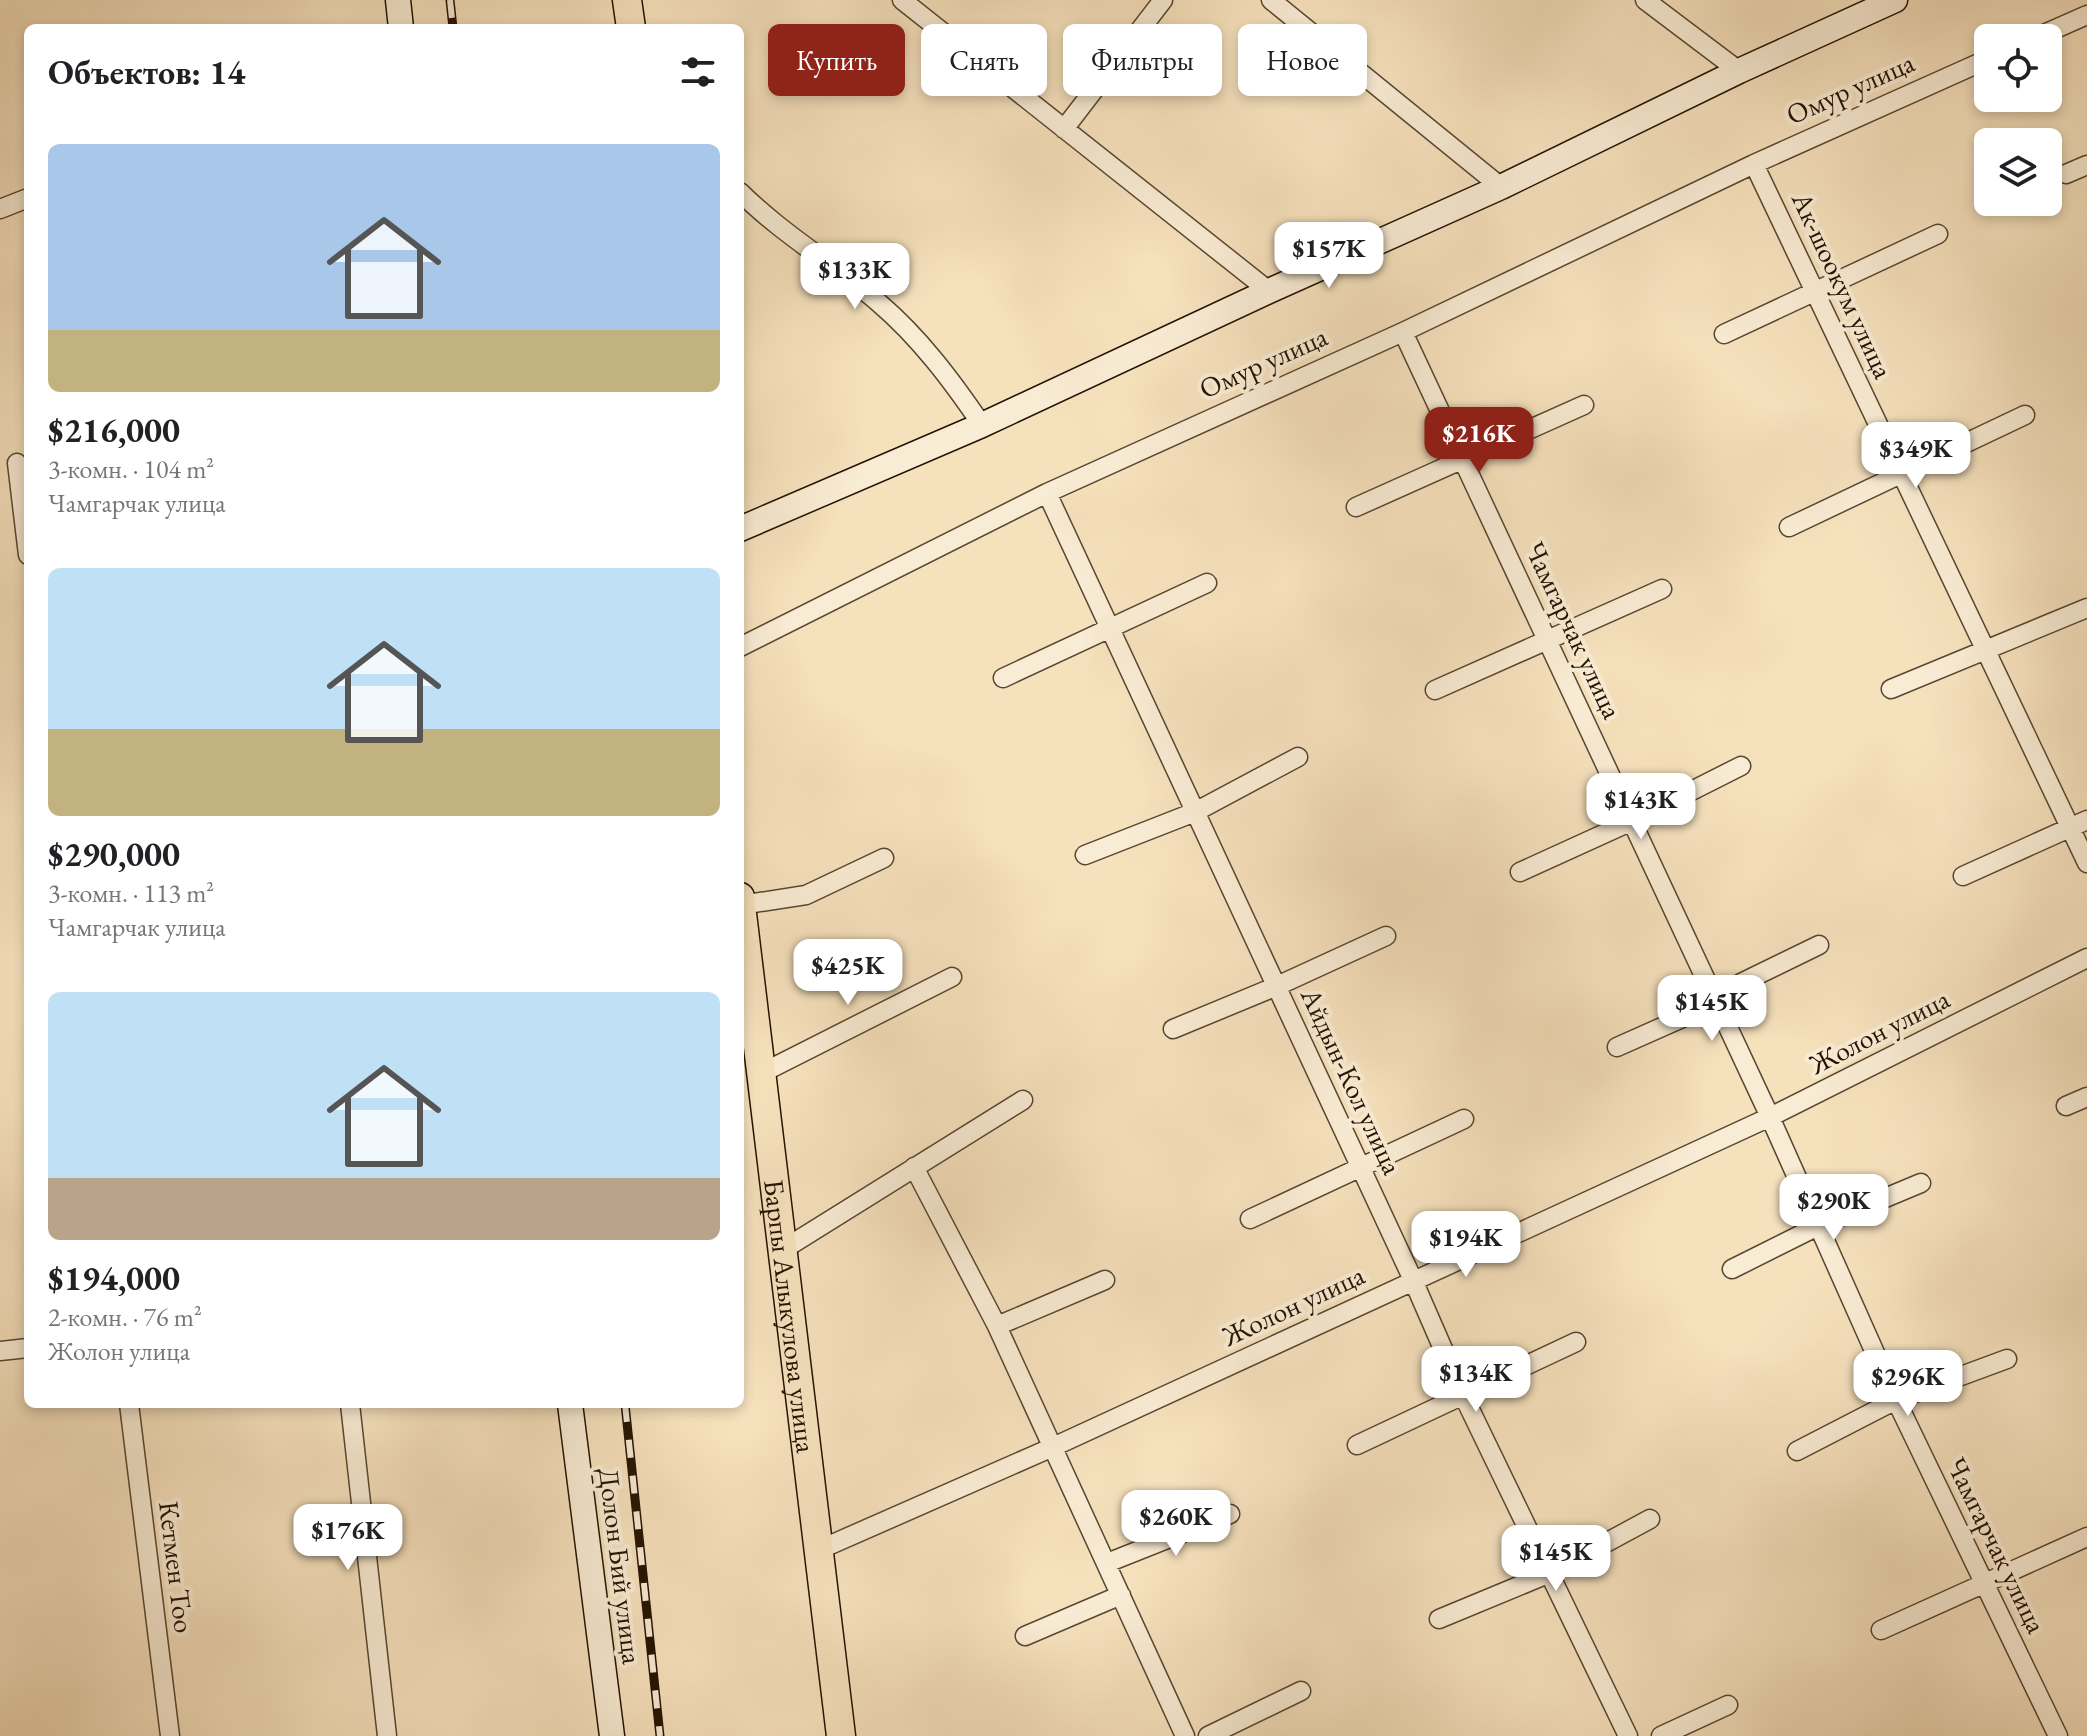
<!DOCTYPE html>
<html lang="ru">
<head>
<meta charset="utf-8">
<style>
	:root { --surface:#fff; --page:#f2f2f2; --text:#202124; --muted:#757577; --accent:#8f2418 }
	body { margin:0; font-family:"EB Garamond",serif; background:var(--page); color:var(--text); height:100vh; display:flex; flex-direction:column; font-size:30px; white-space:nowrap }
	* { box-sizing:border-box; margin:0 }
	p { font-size:26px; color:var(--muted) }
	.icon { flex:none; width:44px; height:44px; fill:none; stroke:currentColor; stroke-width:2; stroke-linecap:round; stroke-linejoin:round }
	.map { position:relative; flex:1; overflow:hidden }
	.sheet { position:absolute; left:24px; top:24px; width:720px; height:1384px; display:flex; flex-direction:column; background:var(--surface); border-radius:12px; box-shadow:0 4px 12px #0003 }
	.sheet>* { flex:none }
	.hud { position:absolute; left:768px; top:24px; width:760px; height:72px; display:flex; gap:16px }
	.controls { position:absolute; left:1974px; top:24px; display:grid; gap:16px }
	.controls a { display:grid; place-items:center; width:88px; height:88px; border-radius:12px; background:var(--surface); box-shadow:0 4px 12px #0003; font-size:40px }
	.price { position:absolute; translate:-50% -68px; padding:0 18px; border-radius:16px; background:#fff; color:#222; font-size:26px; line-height:52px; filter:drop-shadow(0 2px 4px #0008) }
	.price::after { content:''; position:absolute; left:50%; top:48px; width:24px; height:18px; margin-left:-12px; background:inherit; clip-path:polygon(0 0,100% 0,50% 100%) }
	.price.active { background:var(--accent); color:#fff }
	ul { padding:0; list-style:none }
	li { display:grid; align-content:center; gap:16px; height:424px; padding:0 24px }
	li span { display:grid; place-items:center; height:248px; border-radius:12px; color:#555 }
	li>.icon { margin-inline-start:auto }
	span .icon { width:144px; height:144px; fill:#fffc; stroke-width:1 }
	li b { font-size:34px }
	h2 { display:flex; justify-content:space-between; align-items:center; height:96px; padding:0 24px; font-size:34px }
	.chip { padding:0 28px; border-radius:12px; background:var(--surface); box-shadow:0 4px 12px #0003; font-size:28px; line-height:72px }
	.chip.active { background:var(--accent); color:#fff }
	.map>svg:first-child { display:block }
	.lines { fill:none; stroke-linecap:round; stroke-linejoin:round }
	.street-casing { stroke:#584630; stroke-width:21 }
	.secondary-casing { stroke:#241201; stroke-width:27 }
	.primary-casing { stroke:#241201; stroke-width:31 }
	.street { stroke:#f9ecd4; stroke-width:18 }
	.secondary { stroke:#f9ecd4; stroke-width:24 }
	.primary { stroke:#f6e1bd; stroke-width:28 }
	.rail-casing { stroke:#241201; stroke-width:9 }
	.rail { stroke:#f9ecd4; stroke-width:6; stroke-dasharray:18; stroke-linecap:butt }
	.labels { text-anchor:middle; stroke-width:8; stroke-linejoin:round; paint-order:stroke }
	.street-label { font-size:28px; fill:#241201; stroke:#f9ecd4 }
</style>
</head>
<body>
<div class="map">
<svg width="2087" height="1736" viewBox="0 0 2087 1736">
	<rect width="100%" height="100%" fill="#f6e1bd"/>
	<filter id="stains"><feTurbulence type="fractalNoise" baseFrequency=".0025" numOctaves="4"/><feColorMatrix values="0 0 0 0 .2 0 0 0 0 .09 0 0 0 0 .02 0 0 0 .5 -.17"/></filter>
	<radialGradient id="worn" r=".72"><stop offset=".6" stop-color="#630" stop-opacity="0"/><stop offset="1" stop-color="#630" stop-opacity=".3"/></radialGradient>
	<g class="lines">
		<defs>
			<path id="street" d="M902,0L1269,291
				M1271,0L1501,187
				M1645,0L1739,71
				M2035,38L2087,15
				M1064,129L1163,0
				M1754,164L2087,863
				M2066,174L2087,165
				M740,192C782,234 834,264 879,303C920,338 952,381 982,425
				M0,209L28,198
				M1403,332L1770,1117L1896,1400L2058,1736
				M1724,334L1938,234
				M17,463L28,555
				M1047,493L1413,1280L1464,1397L1628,1736
				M1356,507L1584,405
				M1789,527L2025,415
				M740,647L1047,493L1403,332L1754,164L1988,59
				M1003,678L1207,583
				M1891,689L2087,608
				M1435,690L1662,589
				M1085,855L1195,812L1298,757
				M1520,872L1632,821L1741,766
				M1963,876L2087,820
				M741,905L806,895L884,858
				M1173,1029L1277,986L1386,936
				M1617,1047L1716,1003L1741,983L1819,945
				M762,1073L952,977
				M2066,1106L2087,1097
				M914,1167L997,1326
				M1250,1219L1464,1119
				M784,1249L1023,1100
				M1732,1269L1818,1226L1921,1183
				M1105,1280L997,1326L1185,1736
				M0,1351L28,1348
				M129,1404L170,1736
				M350,1404L387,1736
				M1357,1445L1576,1342
				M1797,1451L1896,1400L2007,1359
				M821,1549L1053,1447L1770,1117L2087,958
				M1107,1563L1230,1514
				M1439,1619L1550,1573L1650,1519
				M1881,1630L2087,1537
				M1025,1636L1121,1595
				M1208,1736L1301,1691
				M1661,1736L1728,1705"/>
			<path id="secondary" d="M398,0L401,28
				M740,529L982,425L1269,291L1501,187L1739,71L1895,0
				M570,1404L612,1736"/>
			<g id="primary">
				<path d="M627,0L631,28"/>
				<path id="s1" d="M740,897L841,1736"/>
			</g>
		</defs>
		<use href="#street" class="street-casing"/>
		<use href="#secondary" class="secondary-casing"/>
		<use href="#primary" class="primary-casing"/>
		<use href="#street" class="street"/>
		<use href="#secondary" class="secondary"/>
		<use href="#primary" class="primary"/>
		<defs>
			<path id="rail" d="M450,0L453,28
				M625,1404L660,1736"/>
		</defs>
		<use href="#rail" class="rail-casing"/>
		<use href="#rail" class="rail"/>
	</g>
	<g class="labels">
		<g class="street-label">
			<text transform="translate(1850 88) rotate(-24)" y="10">Омур улица</text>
			<text transform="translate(1843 285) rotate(65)" y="10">Ак-шоокум улица</text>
			<text transform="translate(1263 362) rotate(-24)" y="10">Омур улица</text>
			<text transform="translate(1574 630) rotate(65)" y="10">Чамгарчак улица</text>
			<text transform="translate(1879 1031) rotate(-27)" y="10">Жолон улица</text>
			<text transform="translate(1352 1081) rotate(65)" y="10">Айдын-Кол улица</text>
			<text transform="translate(1293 1305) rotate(-25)" y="10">Жолон улица</text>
			<text dy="10" stroke="none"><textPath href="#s1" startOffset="422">Барпы Алыкулова улица</textPath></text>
			<text transform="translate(1997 1545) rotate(64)" y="10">Чамгарчак улица</text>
			<text transform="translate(621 1566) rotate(83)" y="10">Долон Бий улица</text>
			<text transform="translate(177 1567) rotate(83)" y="10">Кетмен Тоо</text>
		</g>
	</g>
	<rect width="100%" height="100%" filter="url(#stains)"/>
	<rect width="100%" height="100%" fill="url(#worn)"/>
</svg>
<div class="controls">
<a><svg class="icon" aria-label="locate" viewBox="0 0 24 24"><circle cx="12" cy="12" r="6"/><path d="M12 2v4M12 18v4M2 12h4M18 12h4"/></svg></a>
<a><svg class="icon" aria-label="layers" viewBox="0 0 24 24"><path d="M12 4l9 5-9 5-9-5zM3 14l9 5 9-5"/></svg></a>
</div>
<b class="price" style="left:1329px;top:290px">$157K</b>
<b class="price" style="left:855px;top:311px">$133K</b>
<b class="price active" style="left:1479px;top:475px">$216K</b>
<b class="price" style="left:1916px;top:490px">$349K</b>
<b class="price" style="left:1641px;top:841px">$143K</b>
<b class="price" style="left:848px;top:1007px">$425K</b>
<b class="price" style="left:1712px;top:1043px">$145K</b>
<b class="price" style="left:1834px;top:1242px">$290K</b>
<b class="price" style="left:1466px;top:1279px">$194K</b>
<b class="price" style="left:1476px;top:1414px">$134K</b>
<b class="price" style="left:1908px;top:1418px">$296K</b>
<b class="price" style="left:1176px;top:1558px">$260K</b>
<b class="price" style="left:348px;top:1572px">$176K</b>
<b class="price" style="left:1556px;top:1593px">$145K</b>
<div class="hud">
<a class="chip active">Купить</a>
<a class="chip">Снять</a>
<a class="chip">Фильтры</a>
<a class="chip">Новое</a>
</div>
<section class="sheet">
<h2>Объектов: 14<svg class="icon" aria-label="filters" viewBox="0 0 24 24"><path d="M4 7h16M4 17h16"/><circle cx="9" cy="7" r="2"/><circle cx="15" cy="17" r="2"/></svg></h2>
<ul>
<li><span style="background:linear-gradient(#a9c7e8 75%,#c2b280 0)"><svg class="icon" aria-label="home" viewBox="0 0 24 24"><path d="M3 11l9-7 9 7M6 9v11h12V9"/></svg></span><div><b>$216,000</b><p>3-комн. · 104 m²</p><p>Чамгарчак улица</p></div></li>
<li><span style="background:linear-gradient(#bfe0f5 65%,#c2b280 0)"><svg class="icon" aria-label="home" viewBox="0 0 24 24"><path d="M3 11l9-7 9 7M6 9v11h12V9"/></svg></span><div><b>$290,000</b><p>3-комн. · 113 m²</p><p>Чамгарчак улица</p></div></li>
<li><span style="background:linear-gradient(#bfe0f5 75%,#b9a48a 0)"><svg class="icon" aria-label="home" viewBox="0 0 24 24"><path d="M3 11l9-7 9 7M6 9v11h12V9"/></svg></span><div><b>$194,000</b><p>2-комн. · 76 m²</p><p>Жолон улица</p></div></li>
</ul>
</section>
</div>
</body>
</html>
